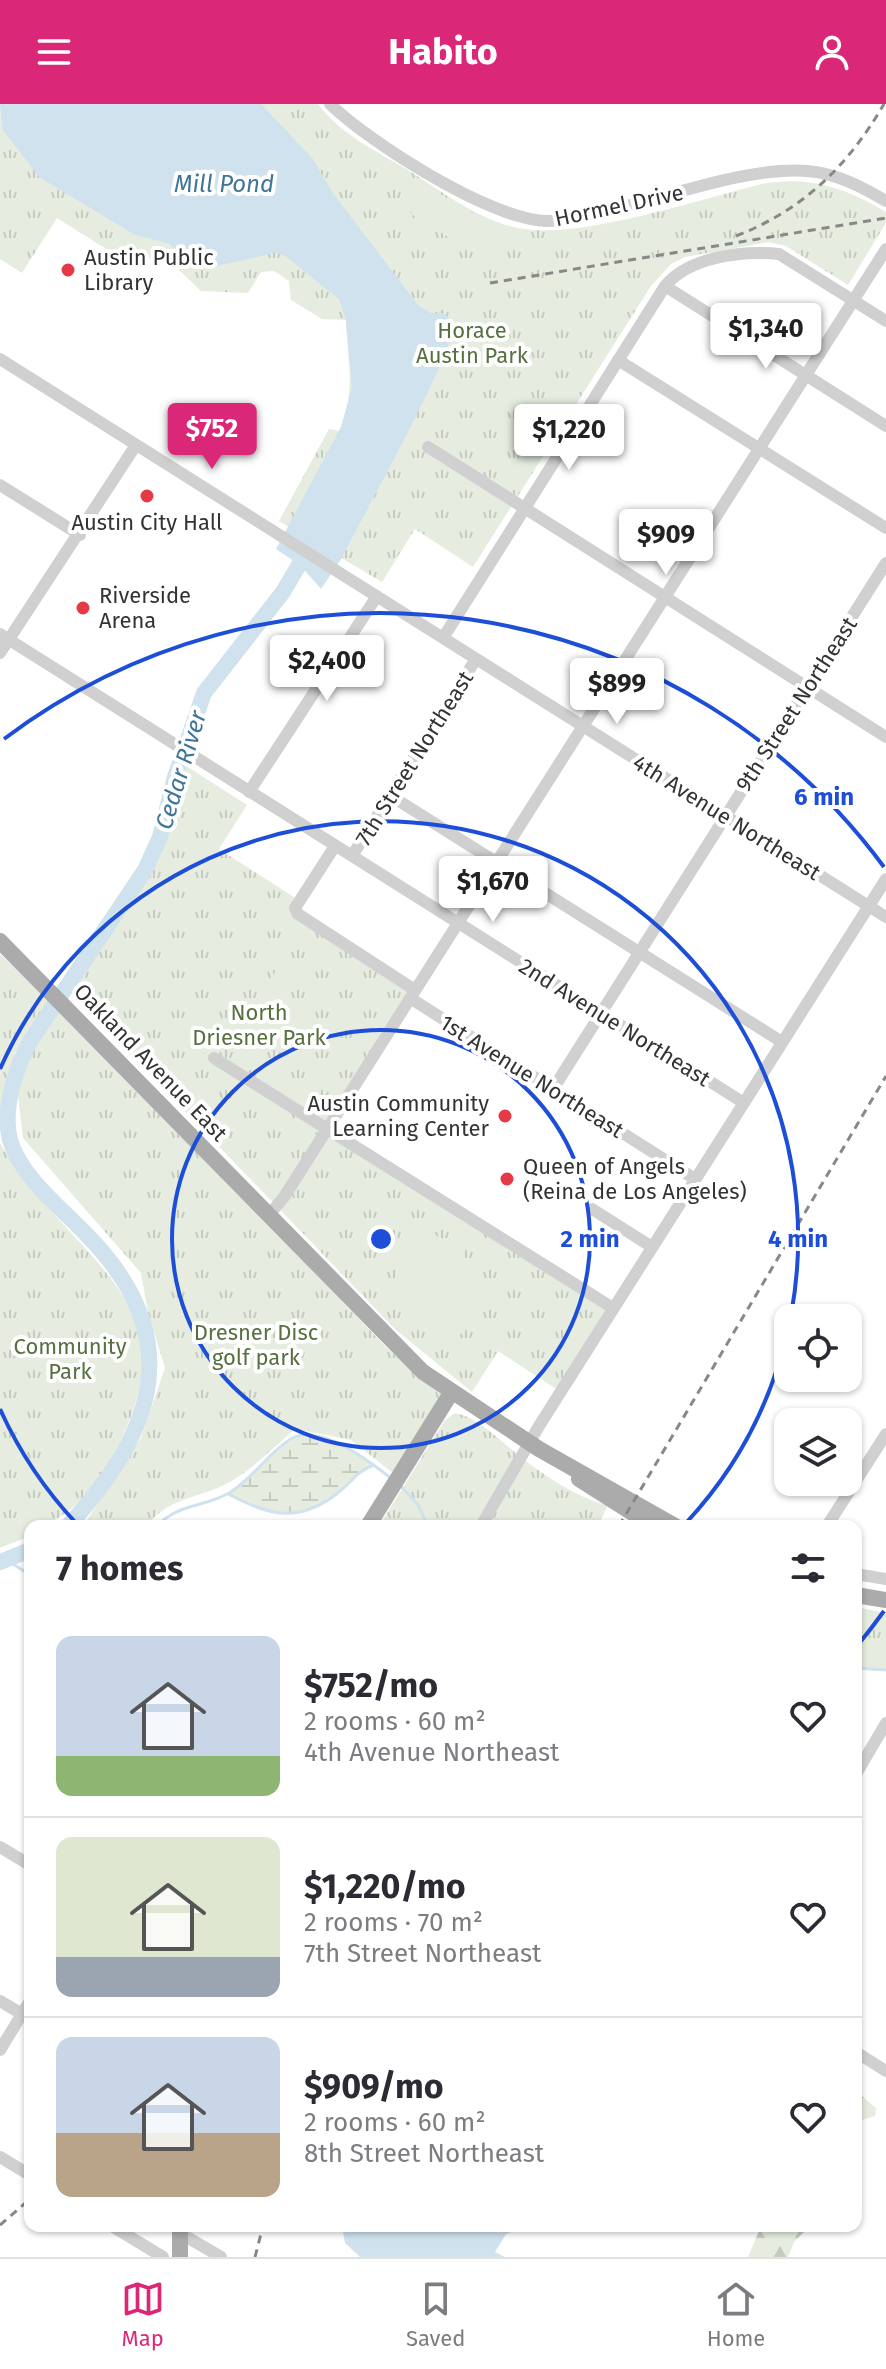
<!DOCTYPE html>
<html lang="en">
<head>
<meta charset="utf-8">
<style>
	:root { --surface:#fff; --page:#f2f2f3; --text:#2b2b33; --muted:#7c7c81; --line:#e1e1e2; --accent:#db2777 }
	body { margin:0; font-family:"Fira Sans",sans-serif; background:var(--page); color:var(--text); height:100vh; display:flex; flex-direction:column; font-size:30px; white-space:nowrap }
	* { box-sizing:border-box; margin:0 }
	p { font-size:26px; color:var(--muted) }
	.icon { flex:none; width:44px; height:44px; fill:none; stroke:currentColor; stroke-width:2; stroke-linecap:round; stroke-linejoin:round }
	.map { position:relative; flex:1; overflow:hidden }
	.panel { position:absolute; left:24px; top:1416px; width:838px; height:712px; display:flex; flex-direction:column; background:var(--surface); border-radius:16px; box-shadow:0 2px 6px #0004 }
	.panel>* { flex:none }
	.fabs { position:absolute; left:774px; top:1200px; display:grid; gap:16px }
	.fabs a { display:grid; place-items:center; width:88px; height:88px; border-radius:16px; background:var(--surface); box-shadow:0 2px 6px #0004; font-size:40px }
	.price { position:absolute; translate:-50% -68px; padding:0 18px; border-radius:8px; background:#fff; color:#222; font-size:26px; line-height:52px; filter:drop-shadow(0 2px 4px #0008) }
	.price::after { content:''; position:absolute; left:50%; top:48px; width:24px; height:18px; margin-left:-12px; background:inherit; clip-path:polygon(0 0,100% 0,50% 100%) }
	.price.on { background:var(--accent); color:#fff }
	ul { padding:0; list-style:none }
	li { display:flex; align-items:center; gap:24px; height:200px; padding:0 32px }
	li+li { border-top:2px solid var(--line) }
	li span { display:grid; place-items:center; flex:none; width:224px; height:160px; border-radius:16px; color:#555 }
	li>.icon { margin-inline-start:auto }
	span .icon { width:96px; height:96px; fill:#fffc; stroke-width:1 }
	li b { font-size:34px }
	h2 { display:flex; justify-content:space-between; align-items:center; height:96px; padding:0 32px; font-size:34px }
	header { display:flex; justify-content:space-between; align-items:center; height:104px; padding:0 32px; background:var(--accent); color:#fff; font-size:36px; font-weight:700 }
	.tabs { display:flex; justify-content:space-around; align-items:center; height:112px; border-top:2px solid var(--line); background:var(--surface); font-size:22px; color:var(--muted) }
	.tabs a { display:grid; justify-items:center; gap:4px }
	.tabs .on { color:var(--accent) }
	.map>svg:first-child { display:block }
	.forest { fill:url(#forest-firs) }
	.wetland { fill:url(#wetland-marsh) }
	.park { fill:url(#park-tufts) }
	.pitch { fill:#e6ecdf }
	.water { fill:#cfe2ee }
	.lines { fill:none; stroke-linecap:round; stroke-linejoin:round }
	.stream { stroke:#cfe2ee; stroke-width:3 }
	.river { stroke:#cfe2ee; stroke-width:16 }
	.minor { stroke:#d0d0d0; stroke-width:12 }
	.major { stroke:#ababab; stroke-width:16 }
	.rail { stroke:#888; stroke-width:3; stroke-dasharray:8 6; stroke-linecap:butt }
	.ring { fill:none; stroke:#1d4ed8; stroke-width:4 }
	.poi-dot { fill:#e63946; stroke:#fff; stroke-width:3 }
	.labels { text-anchor:middle; stroke-width:8; stroke-linejoin:round; paint-order:stroke }
	.street-label { font-size:22px; fill:#333; stroke:#fff }
	.poi-label { font-size:22px; fill:#333; stroke:#fff; text-anchor:start }
	.park-label { font-size:22px; fill:#56703f; stroke:#fff }
	.water-label { font-size:24px; font-style:italic; fill:#3f7597; stroke:#fff }
	.centre { fill:#1d4ed8; stroke:#fff; stroke-width:4 }
	.ring-label { font-size:24px; text-anchor:middle; font-weight:bold; fill:#1d4ed8; stroke:#fff; stroke-width:8; stroke-linejoin:round; paint-order:stroke }
</style>
</head>
<body>
<header><svg class="icon" aria-label="menu" viewBox="0 0 24 24"><path d="M4 6h16M4 12h16M4 18h16"/></svg>Habito<svg class="icon" aria-label="person" viewBox="0 0 24 24"><circle cx="12" cy="8" r="4"/><path d="M4 21q1-7 8-7t8 7"/></svg></header>
<div class="map">
<svg width="886" height="2153" viewBox="0 0 886 2153">
	<defs>
		<pattern id="forest-firs" width="22" height="20" patternUnits="userSpaceOnUse" patternTransform="scale(2)"><rect width="22" height="20" fill="#e6ecdf"/><path d="M5 1l3.5 6h-7zM16 11l3.5 6h-7z" fill="#c6cbc0"/></pattern>
		<pattern id="wetland-marsh" width="20" height="14" patternUnits="userSpaceOnUse" patternTransform="scale(2)"><rect width="20" height="14" fill="#e6ecdf"/><path d="M1 5h8M5 5V1M11 12h8M15 12V8" fill="none" stroke="#c6cbc0"/></pattern>
		<pattern id="park-tufts" width="24" height="20" patternUnits="userSpaceOnUse" patternTransform="scale(2)"><rect width="24" height="20" fill="#e6ecdf"/><path d="M3 7l-1-3M5 7V3M7 7l1-3M15 17l-1-3M17 17v-4M19 17l1-3" fill="none" stroke="#c6cbc0"/></pattern>
	</defs>
	<rect width="100%" height="100%" fill="#fff"/>
	<path class="forest" d="M856,1987L876,2004L875,2012L856,2018Z
		M761,2122H807L808,2124L794,2138L788,2153H748Z"/>
	<path class="wetland" d="M299,1331L333,1337L374,1361C357,1367 353,1377 339,1388C299,1420 271,1412 228,1390L286,1338Z"/>
	<path class="park" d="M0,0H318C341,31 378,48 411,68C444,89 479,116 518,124C576,137 700,95 762,80C809,71 846,84 886,108V119L848,181L786,142L769,138L685,153L671,160L651,182L473,463L415,425L382,478L279,417L329,325L339,327C357,289 347,256 346,216L322,215L291,196L289,177L274,167L261,168L248,189L201,187L177,164L149,154L135,163L57,114L22,169L0,155Z
		M180,658L247,701L219,745L300,797L296,804L415,886L327,1025L613,1204L561,1288L498,1247L472,1288L396,1226L66,884L145,766L161,733Z
		M0,850L52,896L15,949L0,1015Z
		M59,903L388,1245L442,1290L394,1370L351,1336L295,1325C273,1344 248,1370 222,1382C194,1395 166,1395 147,1422H83L141,1334L165,1264L148,1209L141,1169L23,1034L18,991L30,949Z
		M0,1039C71,1161 206,1195 107,1361C91,1388 63,1422 30,1422V1432L0,1444Z
		M455,1309C480,1314 502,1339 522,1354C545,1372 579,1395 608,1401L598,1422H379L445,1316Z
		M856,1503L886,1509V1566L856,1564Z"/>
	<path class="pitch" d="M428,83L477,112L513,126L496,154L470,146L411,110Z
		M286,850L300,859L284,884L270,876Z
		M427,1128C475,1144 496,1191 459,1232L445,1229L389,1198C387,1174 414,1147 427,1128Z"/>
	<path class="water" d="M0,0H261L313,55L332,88L418,201L431,209L445,210L453,219C458,244 358,421 340,457L321,485L300,461L276,445L341,323L352,283L346,216L339,195L284,151L275,149L212,163L190,156L168,139L135,131L39,73L3,26Z
		M342,2122H526L506,2130L495,2148L505,2153H360L345,2139Z"/>
	<g class="lines">
		<path class="stream" d="M401,1382L418,1401L428,1422
			M228,1390C271,1412 299,1420 339,1388C353,1377 357,1367 374,1361
			M157,1422C177,1400 205,1403 229,1389C252,1375 267,1351 289,1336C317,1316 370,1358 392,1375
			M7,1456L30,1471
			M856,1564L886,1566"/>
		<path class="river" d="M68,1422C157,1326 187,1232 86,1130C60,1103 21,1073 10,1036C2,1004 16,963 31,936L145,766L160,733L175,673L204,589L283,488L309,444
			M0,1458L30,1446"/>
		<path class="minor" d="M330,0C370,39 490,115 546,117C572,117 598,109 623,103C679,89 751,63 807,67C836,69 862,83 886,97
			M665,182L886,322
			M0,255L886,813
			M618,256L886,424
			M428,343L886,633
			M0,381L80,431
			M0,530L744,999
			M443,534L665,182C689,153 742,146 779,150L886,217
			M0,549L136,341
			M249,688L377,492
			M391,692L782,938
			M335,742L295,804L298,810L415,886
			M352,752L476,555
			M410,894L695,1075
			M214,954L613,1204
			M553,985L886,459
			M592,1105L652,1143
			M269,1111L284,1093L886,145
			M481,1422L539,1322L886,775
			M827,1422L886,1330
			M856,1470L886,1475
			M856,1670L886,1619
			M0,1743L30,1761
			M0,1897L22,1910
			M0,1946L30,1897
			M856,1948L886,1967
			M0,2053L30,2071
			M112,2122L163,2153
			M180,2129L221,2153"/>
		<path class="major" d="M0,837L423,1268L539,1345L675,1422
			M579,1375L653,1422
			M368,1422L451,1289
			M856,1491L886,1496
			M180,2153V2122"/>
		<path class="rail" d="M736,132C803,106 848,62 884,0
			M490,179L886,114
			M619,1422L886,972
			M0,2121L30,2095
			M255,2153L263,2122"/>
	</g>
	<g class="ring">
		<circle cx="381" cy="1135" r="209"/>
		<path d="M787 1229A417 417 0 0 1 686 1419M76 1419A417 417 0 0 1 0 1305M0 965A417 417 0 0 1 791 1211"/>
		<path d="M884 1507A626 626 0 0 1 857 1542M4 635A626 626 0 0 1 884 763"/>
	</g>
	<g class="poi-dot">
		<circle cx="68" cy="166" r="8"/>
		<circle cx="147" cy="392" r="8"/>
		<circle cx="83" cy="504" r="8"/>
		<circle cx="505" cy="1012" r="8"/>
		<circle cx="507" cy="1075" r="8"/>
	</g>
	<g class="labels">
		<g class="street-label">
			<text transform="translate(619 101) rotate(-12)" y="8">Hormel Drive</text>
			<text transform="translate(796 600) rotate(-57)" y="8">9th Street Northeast</text>
			<text transform="translate(414 654) rotate(-58)" y="8">7th Street Northeast</text>
			<text transform="translate(727 713) rotate(32)" y="8">4th Avenue Northeast</text>
			<text transform="translate(615 918) rotate(32)" y="8">2nd Avenue Northeast</text>
			<text transform="translate(151 958) rotate(46)" y="8">Oakland Avenue East</text>
			<text transform="translate(532 972) rotate(32)" y="8">1st Avenue Northeast</text>
		</g>
		<g class="poi-label">
			<text x="84" y="161">Austin Public<tspan x="84" dy="25">Library</tspan></text>
			<text x="147" y="426" text-anchor="middle">Austin City Hall</text>
			<text x="99" y="499">Riverside<tspan x="99" dy="25">Arena</tspan></text>
			<text x="489" y="1007" text-anchor="end">Austin Community<tspan x="489" dy="25">Learning Center</tspan></text>
			<text x="523" y="1070">Queen of Angels<tspan x="523" dy="25">(Reina de Los Angeles)</tspan></text>
		</g>
		<g class="park-label">
			<text x="472" y="234">Horace<tspan x="472" dy="25">Austin Park</tspan></text>
			<text x="259" y="916">North<tspan x="259" dy="25">Driesner Park</tspan></text>
			<text x="256" y="1236">Dresner Disc<tspan x="256" dy="25">golf park</tspan></text>
			<text x="70" y="1250">Community<tspan x="70" dy="25">Park</tspan></text>
		</g>
		<g class="water-label">
			<text x="224" y="88">Mill Pond</text>
			<text transform="translate(181 666) rotate(-73)" y="8">Cedar River</text>
		</g>
	</g>
	<circle cx="381" cy="1135" r="12" class="centre"/>
	<g class="ring-label">
		<text x="824" y="701">6 min</text>
		<text x="590" y="1143">2 min</text>
		<text x="798" y="1143">4 min</text>
	</g>
</svg>
<div class="fabs">
<a><svg class="icon" aria-label="locate" viewBox="0 0 24 24"><circle cx="12" cy="12" r="6"/><path d="M12 2v4M12 18v4M2 12h4M18 12h4"/></svg></a>
<a><svg class="icon" aria-label="layers" viewBox="0 0 24 24"><path d="M12 4l9 5-9 5-9-5zM3 14l9 5 9-5"/></svg></a>
</div>
<b class="price" style="left:766px;top:267px">$1,340</b>
<b class="price on" style="left:212px;top:367px">$752</b>
<b class="price" style="left:569px;top:368px">$1,220</b>
<b class="price" style="left:666px;top:473px">$909</b>
<b class="price" style="left:327px;top:599px">$2,400</b>
<b class="price" style="left:617px;top:622px">$899</b>
<b class="price" style="left:493px;top:820px">$1,670</b>
<section class="panel">
<h2>7 homes<svg class="icon" aria-label="filters" viewBox="0 0 24 24"><path d="M4 7h16M4 17h16"/><circle cx="9" cy="7" r="2"/><circle cx="15" cy="17" r="2"/></svg></h2>
<ul>
<li><span style="background:linear-gradient(#c9d6e8 75%,#8fb573 0)"><svg class="icon" aria-label="home" viewBox="0 0 24 24"><path d="M3 11l9-7 9 7M6 9v11h12V9"/></svg></span><div><b>$752/mo</b><p>2 rooms · 60 m²</p><p>4th Avenue Northeast</p></div><svg class="icon" aria-label="heart" viewBox="0 0 24 24"><path d="M12 20l-8-8c-3-5 5-10 8-4 3-6 11-1 8 4z"/></svg></li>
<li><span style="background:linear-gradient(#dfe7d0 75%,#9aa5b1 0)"><svg class="icon" aria-label="home" viewBox="0 0 24 24"><path d="M3 11l9-7 9 7M6 9v11h12V9"/></svg></span><div><b>$1,220/mo</b><p>2 rooms · 70 m²</p><p>7th Street Northeast</p></div><svg class="icon" aria-label="heart" viewBox="0 0 24 24"><path d="M12 20l-8-8c-3-5 5-10 8-4 3-6 11-1 8 4z"/></svg></li>
<li><span style="background:linear-gradient(#c9d6e8 60%,#b9a48a 0)"><svg class="icon" aria-label="home" viewBox="0 0 24 24"><path d="M3 11l9-7 9 7M6 9v11h12V9"/></svg></span><div><b>$909/mo</b><p>2 rooms · 60 m²</p><p>8th Street Northeast</p></div><svg class="icon" aria-label="heart" viewBox="0 0 24 24"><path d="M12 20l-8-8c-3-5 5-10 8-4 3-6 11-1 8 4z"/></svg></li>
</ul>
</section>
</div>
<nav class="tabs">
<a class="on"><svg class="icon" aria-label="map" viewBox="0 0 24 24"><path d="M3 6l6-2 6 2 6-2v14l-6 2-6-2-6 2zM9 4v14M15 6v14"/></svg>Map</a>
<a><svg class="icon" aria-label="saved" viewBox="0 0 24 24"><path d="M7 4h10v16l-5-4-5 4z"/></svg>Saved</a>
<a><svg class="icon" aria-label="home" viewBox="0 0 24 24"><path d="M3 11l9-7 9 7M6 9v11h12V9"/></svg>Home</a>
</nav>
</body>
</html>
